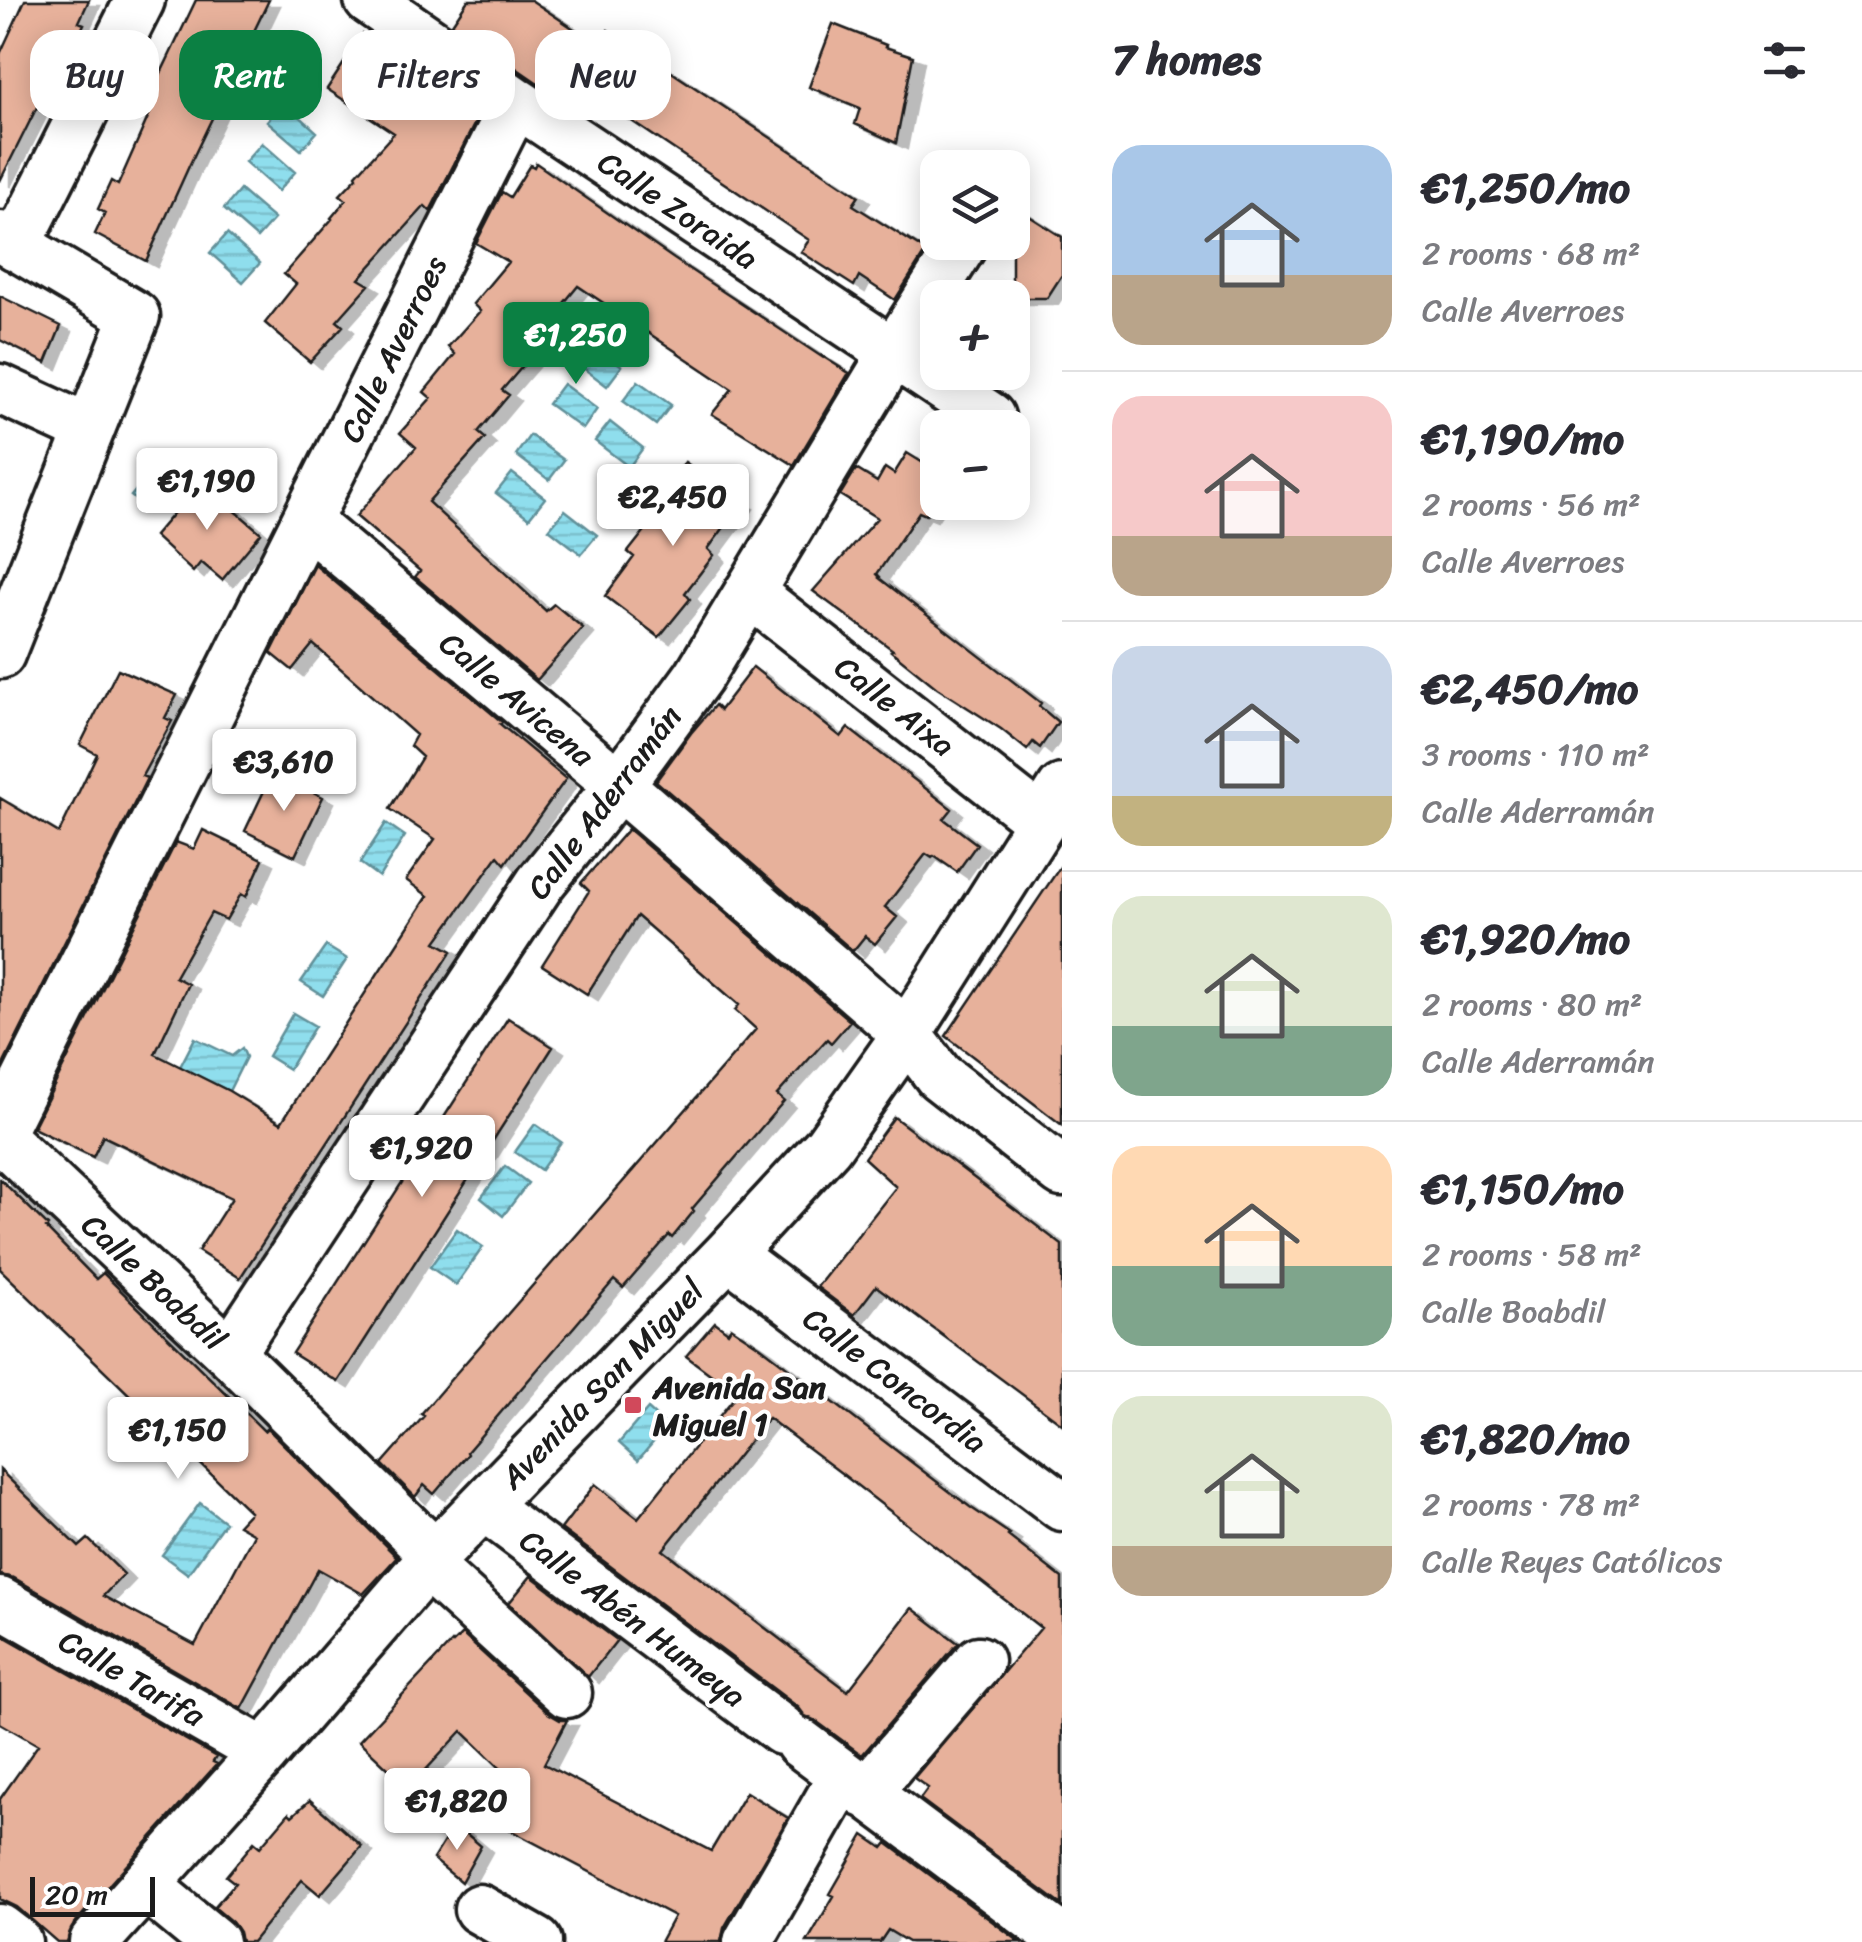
<!DOCTYPE html>
<html lang="en">
<head>
<meta charset="utf-8">
<style>
	:root { --surface:#fff; --page:#f7f7f7; --text:#2b2b33; --muted:#7c7c81; --line:#e1e1e2; --accent:#0b8043 }
	body { margin:0; font-family:Sriracha,sans-serif; background:var(--page); color:var(--text); height:100vh; display:flex; flex-direction:column; font-size:38px; white-space:nowrap }
	* { box-sizing:border-box; margin:0 }
	p { font-size:32px; color:var(--muted) }
	.icon { flex:none; width:55px; height:55px; fill:none; stroke:currentColor; stroke-width:2; stroke-linecap:round; stroke-linejoin:round }
	.map { position:relative; flex:1; overflow:hidden }
	.panel { display:flex; flex-direction:column; background:var(--surface); width:800px }
	.panel>* { flex:none }
	.top-card { position:absolute; left:30px; top:30px; width:880px; height:90px; display:flex; gap:20px }
	.controls { position:absolute; left:920px; top:150px; display:grid; gap:20px }
	.controls a { display:grid; place-items:center; width:110px; height:110px; border-radius:20px; background:var(--surface); box-shadow:0 5px 25px #0003; font-size:50px }
	.scale { position:absolute; left:30px; bottom:25px; width:125px; box-sizing:border-box; padding-left:10px; border:5px solid #1c1c1c; border-top:0; font-size:28px; line-height:35px; white-space:nowrap; color:#1c1c1c; -webkit-text-stroke:8px #fff; paint-order:stroke }
	.price { position:absolute; translate:-50% -85px; padding:0 22px; border-radius:10px; background:#fff; color:#222; font-size:32px; line-height:65px; filter:drop-shadow(0 2px 5px #0008) }
	.price::after { content:''; position:absolute; left:50%; top:60px; width:30px; height:22px; margin-left:-15px; background:inherit; clip-path:polygon(0 0,100% 0,50% 100%) }
	.price.active { background:var(--accent); color:#fff }
	ul { padding:0; list-style:none }
	li { display:flex; align-items:center; gap:30px; height:250px; padding:0 50px }
	li+li { border-top:2px solid var(--line) }
	li span { display:grid; place-items:center; flex:none; width:280px; height:200px; border-radius:30px; color:#555 }
	li>.icon { margin-inline-start:auto }
	span .icon { width:120px; height:120px; fill:#fffc; stroke-width:1 }
	li b { font-size:42px }
	h2 { display:flex; justify-content:space-between; align-items:center; height:120px; padding:0 50px; font-size:42px }
	.tag { padding:0 35px; border-radius:30px; background:var(--surface); box-shadow:0 5px 25px #0003; font-size:35px; line-height:90px }
	.tag.active { background:var(--accent); color:#fff }
	main { display:flex; flex:1; min-height:0 }
	.map>svg:first-child { display:block }
	.water { fill:url(#water-rules); stroke:#619099; stroke-width:2.5 }
	.building { fill:#e7b19b; stroke:#1c1c1c; stroke-width:2.5; filter:url(#shadow) }
	.lines { fill:none; stroke-linecap:round; stroke-linejoin:round }
	.minor-casing { stroke:#1c1c1c; stroke-width:55 }
	.minor { stroke:#fff; stroke-width:48 }
	.poi-dot { fill:#d1495b; stroke:#fff; stroke-width:4 }
	.labels { text-anchor:middle; stroke-width:8; stroke-linejoin:round; paint-order:stroke }
	.street-label { font-size:32px; fill:#1c1c1c; stroke:#fff }
	.poi-label { font-size:32px; font-weight:bold; fill:#1c1c1c; stroke:#fff; text-anchor:start }
</style>
</head>
<body>
<main>
<div class="map">
<svg width="1062" height="1942" viewBox="0 0 1062 1942">
	<defs>
		<pattern id="water-rules" width="6" height="5" patternUnits="userSpaceOnUse" patternTransform="scale(2.5)"><rect width="6" height="5" fill="#8fdeed"/><path d="M0 2.5h6" fill="none" stroke="#7bbecb"/></pattern>
		<filter id="shadow"><feDropShadow dx="11" dy="6" stdDeviation="0" flood-color="#0004"/></filter>
	</defs>
	<rect width="100%" height="100%" fill="#fff"/>
	<filter id="ink" filterUnits="userSpaceOnUse"><feTurbulence type="fractalNoise" baseFrequency=".01" numOctaves="2"/><feDisplacementMap in="SourceGraphic" scale="20" xChannelSelector="R" yChannelSelector="G"/><feConvolveMatrix kernelMatrix="1 2 1 2 8 2 1 2 1" color-interpolation-filters="sRGB"/></filter>
	<g filter="url(#ink)">
		<path class="water" d="M284,102L317,132L301,150L267,121Z
			M262,143L295,172L278,191L245,162Z
			M240,190L274,219L257,238L224,209Z
			M227,234L260,263L243,282L210,253Z
			M589,341L622,366L607,386L574,361Z
			M638,381L671,405L656,425L623,401Z
			M563,384L597,409L583,429L548,404Z
			M610,422L643,448L629,467L595,441Z
			M530,435L564,460L549,480L516,455Z
			M163,458L181,473L149,511L131,496Z
			M512,473L545,498L529,518L496,493Z
			M565,510L597,535L581,554L549,529Z
			M386,823L405,836L379,877L360,863Z
			M326,946L347,959L323,996L301,982Z
			M293,1013L315,1026L289,1069L268,1056Z
			M195,1038L232,1056L242,1048L246,1057L229,1091L180,1067Z
			M535,1124L561,1142L541,1170L515,1152Z
			M505,1166L528,1183L503,1216L481,1198Z
			M457,1229L483,1247L456,1285L430,1267Z
			M648,1409L667,1426L638,1460L619,1443Z
			M200,1503L225,1522L188,1574L162,1555Z"/>
		<path class="building" d="M25,0H89L79,22L84,24L71,53L65,51L0,181V54Z
			M196,0H269L190,164L146,261L95,234L105,213L98,209L111,181L118,185L156,99L150,96Z
			M468,0H531L589,39L591,36L601,43L608,30L859,196L853,205L926,251L895,300L859,276L854,286L801,252L809,240L566,77L554,94L452,24Z
			M833,24L886,45L885,47L913,56L896,143L855,124L860,108L809,87Z
			M363,34L419,71L421,69L481,111L430,211L425,206L359,279L369,285L337,321L343,326L310,362L265,323L296,284L284,274L332,219L331,218L346,200L340,195L357,177L356,175L394,133L327,89Z
			M536,163L674,259L822,357V356L849,373L794,465L712,414L732,389L578,286L528,347L535,352L502,390L509,395L478,432L485,438L428,502L546,611L554,604L583,628L537,680L415,577L420,571L356,516L416,447L400,433L431,398L424,392L455,354L448,347L480,311L473,304L508,262L476,243L502,192L510,197L530,165L534,167Z
			M1012,205L1062,237V275L1047,298H1012Z
			M0,296L61,326L46,363L0,340Z
			M907,453L925,464L929,458L938,465V496L926,515L919,512L877,574L880,577L879,578L1041,703L1039,706L1058,722L1040,748L1033,742L1027,750L1001,729L937,688L891,651L893,650L813,591L877,518L840,495L856,469L877,482L885,468L894,474Z
			M685,462L742,503L708,549L714,555L685,593L690,599L659,637L605,596L634,557L628,552L658,514L650,508Z
			M201,481L261,533L222,580L201,562L193,572L154,536Z
			M315,565L502,722L500,724L566,779L505,864L498,856L436,942L452,951L240,1278L198,1251L232,1198L103,1136L93,1157L33,1128L176,842L194,849L203,830L263,859L246,897L241,894L226,920L211,913L175,977L188,984L155,1054L229,1091L281,1123L428,896L406,880L435,839L390,809L422,757L410,746L416,735L313,644L292,670L271,653Z
			M753,667L841,737L848,728L952,809L944,819L977,844L957,872L934,856L932,858L926,854L885,907L897,917L875,944L865,936L853,951L656,781L691,733L715,705L720,710Z
			M118,669L177,695L165,718L172,721L142,776L147,778L0,1071V798L59,833L97,754L80,745Z
			M273,772L323,797L295,856L245,831Z
			M628,829L850,1021L831,1043L827,1039L777,1095L784,1101L692,1209L694,1211L672,1238L669,1235L623,1288L614,1280L467,1452L468,1454L434,1494L424,1485L415,1497L382,1464L424,1416L421,1414L452,1378L756,1029L735,1010L739,1005L637,916L587,994L542,965L589,891L581,883Z
			M1062,864V1125L946,1036Z
			M508,1018L553,1047L338,1382L292,1353Z
			M894,1117L1062,1245V1424L876,1286L854,1315L817,1287L896,1187L864,1158Z
			M0,1179L48,1226L46,1228L96,1279L103,1273L264,1431L267,1428L397,1557L363,1594L318,1569L242,1709L14,1578L0,1575V1470L79,1547L88,1539L124,1574L103,1596L195,1645L254,1534L238,1525L250,1512L0,1269Z
			M715,1322L728,1332L731,1327L761,1347L970,1507L1010,1534L1008,1536L1062,1578V1905L920,1799L928,1788L914,1778L1041,1628L841,1473L768,1418L663,1550L848,1691L912,1608L958,1643L862,1755L816,1721L805,1716L799,1708L561,1529L595,1484L638,1518L737,1394L686,1356Z
			M531,1576L617,1640L588,1677L509,1603Z
			M0,1634L216,1757L213,1762L217,1764L74,1924L67,1942H57L17,1907L0,1899V1799L38,1745L0,1723Z
			M462,1634L548,1713L560,1720H567L544,1764L711,1851L746,1792L788,1818L724,1928L721,1942H660L674,1916L510,1830L528,1795L462,1731L409,1788L359,1741L452,1642L453,1643Z
			M310,1800L362,1846L320,1895L302,1880L252,1942H241L239,1932L232,1922L214,1907L235,1883L226,1876L254,1842L260,1847L289,1813L292,1816Z
			M455,1824L481,1846L461,1882L433,1859Z
			M864,1835L883,1848L887,1843L1020,1942H908L888,1930L880,1942H807L834,1896L830,1894Z"/>
		<g class="lines">
			<defs>
				<path id="minor" d="M369,0L516,102L990,417
					M0,236L135,316L0,654
					M16,246L140,0
					M0,389L89,430
					M307,522L619,785L907,1034L939,1076L1062,1172
					M749,592L1041,821
					M0,1132L516,102
					M0,1137L230,1353L435,1555
					M728,1254L1062,1506
					M230,1353L541,882L619,785L698,677L893,354L964,242
					M484,1506L782,1730
					M428,1566L567,1693
					M0,1602L264,1753
					M800,1743L1062,1939
					M865,1793L979,1661
					M145,1885L214,1942
					M479,1909L537,1942
					M0,1929L17,1942
					M94,1942L264,1753L435,1555L728,1254L828,1146L907,1034L1062,789
					M748,1942L843,1776"/>
			</defs>
			<use href="#minor" class="minor-casing"/>
			<use href="#minor" class="minor"/>
		</g>
	</g>
	<rect class="poi-dot" x="623" y="1395" width="20" height="20" rx="5"/>
	<g class="labels">
		<g class="street-label">
			<text transform="translate(678 210) rotate(34)" y="11">Calle Zoraida</text>
			<text transform="translate(393 349) rotate(-64)" y="11">Calle Averroes</text>
			<text transform="translate(517 699) rotate(40)" y="11">Calle Avicena</text>
			<text transform="translate(895 706) rotate(38)" y="11">Calle Aixa</text>
			<text transform="translate(604 802) rotate(-53)" y="11">Calle Aderramán</text>
			<text transform="translate(154 1282) rotate(43)" y="11">Calle Boabdil</text>
			<text transform="translate(895 1380) rotate(37)" y="11">Calle Concordia</text>
			<text transform="translate(602 1384) rotate(-46)" y="11">Avenida San Miguel</text>
			<text transform="translate(633 1618) rotate(37)" y="11">Calle Abén Humeya</text>
			<text transform="translate(132 1678) rotate(30)" y="11">Calle Tarifa</text>
		</g>
		<g class="poi-label">
			<text x="653" y="1398">Avenida San<tspan x="653" dy="37">Miguel 1</tspan></text>
		</g>
	</g>
</svg>
<div class="controls">
<a><svg class="icon" aria-label="layers" viewBox="0 0 24 24"><path d="M12 4l9 5-9 5-9-5zM3 14l9 5 9-5"/></svg></a>
<a>+</a>
<a>−</a>
</div>
<div class="scale">20 m</div>
<b class="price active" style="left:576px;top:387px">€1,250</b>
<b class="price" style="left:207px;top:533px">€1,190</b>
<b class="price" style="left:673px;top:549px">€2,450</b>
<b class="price" style="left:284px;top:814px">€3,610</b>
<b class="price" style="left:422px;top:1200px">€1,920</b>
<b class="price" style="left:178px;top:1482px">€1,150</b>
<b class="price" style="left:457px;top:1853px">€1,820</b>
<div class="top-card">
<a class="tag">Buy</a>
<a class="tag active">Rent</a>
<a class="tag">Filters</a>
<a class="tag">New</a>
</div>
</div>
<section class="panel">
<h2>7 homes<svg class="icon" aria-label="filters" viewBox="0 0 24 24"><path d="M4 7h16M4 17h16"/><circle cx="9" cy="7" r="2"/><circle cx="15" cy="17" r="2"/></svg></h2>
<ul>
<li><span style="background:linear-gradient(#a9c7e8 65%,#b9a48a 0)"><svg class="icon" aria-label="home" viewBox="0 0 24 24"><path d="M3 11l9-7 9 7M6 9v11h12V9"/></svg></span><div><b>€1,250/mo</b><p>2 rooms · 68 m²</p><p>Calle Averroes</p></div></li>
<li><span style="background:linear-gradient(#f6c9c9 70%,#b9a48a 0)"><svg class="icon" aria-label="home" viewBox="0 0 24 24"><path d="M3 11l9-7 9 7M6 9v11h12V9"/></svg></span><div><b>€1,190/mo</b><p>2 rooms · 56 m²</p><p>Calle Averroes</p></div></li>
<li><span style="background:linear-gradient(#c9d6e8 75%,#c2b280 0)"><svg class="icon" aria-label="home" viewBox="0 0 24 24"><path d="M3 11l9-7 9 7M6 9v11h12V9"/></svg></span><div><b>€2,450/mo</b><p>3 rooms · 110 m²</p><p>Calle Aderramán</p></div></li>
<li><span style="background:linear-gradient(#dfe7d0 65%,#7fa58c 0)"><svg class="icon" aria-label="home" viewBox="0 0 24 24"><path d="M3 11l9-7 9 7M6 9v11h12V9"/></svg></span><div><b>€1,920/mo</b><p>2 rooms · 80 m²</p><p>Calle Aderramán</p></div></li>
<li><span style="background:linear-gradient(#ffd9b3 60%,#7fa58c 0)"><svg class="icon" aria-label="home" viewBox="0 0 24 24"><path d="M3 11l9-7 9 7M6 9v11h12V9"/></svg></span><div><b>€1,150/mo</b><p>2 rooms · 58 m²</p><p>Calle Boabdil</p></div></li>
<li><span style="background:linear-gradient(#dfe7d0 75%,#b9a48a 0)"><svg class="icon" aria-label="home" viewBox="0 0 24 24"><path d="M3 11l9-7 9 7M6 9v11h12V9"/></svg></span><div><b>€1,820/mo</b><p>2 rooms · 78 m²</p><p>Calle Reyes Católicos</p></div></li>
</ul>
</section>
</main>
</body>
</html>
